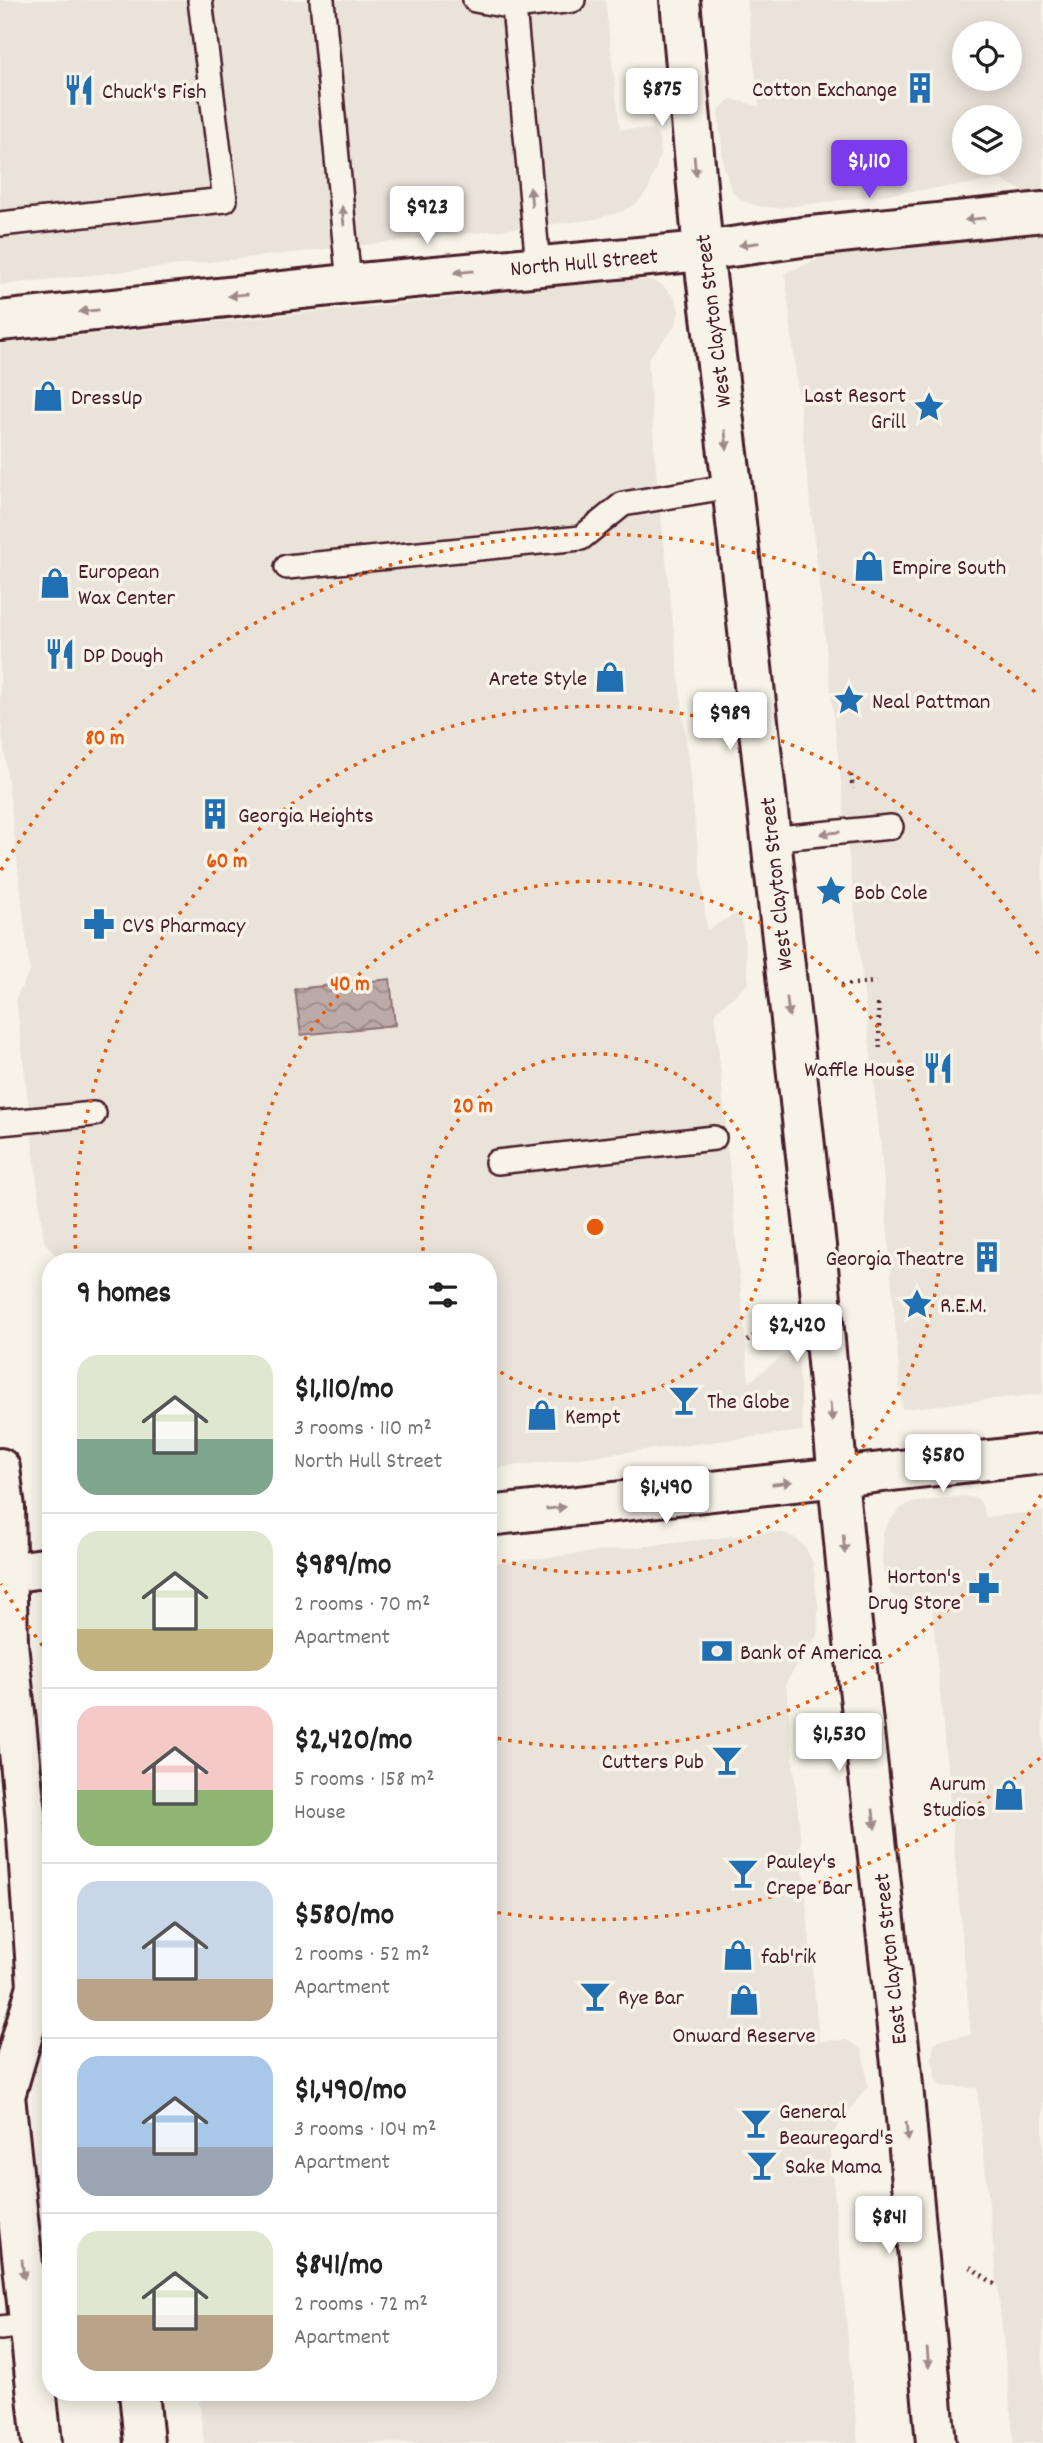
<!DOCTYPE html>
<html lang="en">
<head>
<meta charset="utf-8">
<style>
	:root { --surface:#fff; --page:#f2f2f2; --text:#222; --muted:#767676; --line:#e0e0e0; --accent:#7c3aed }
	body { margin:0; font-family:Dekko,sans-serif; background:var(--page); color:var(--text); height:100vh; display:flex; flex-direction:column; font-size:26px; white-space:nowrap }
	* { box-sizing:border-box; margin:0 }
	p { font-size:23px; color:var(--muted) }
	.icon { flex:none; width:38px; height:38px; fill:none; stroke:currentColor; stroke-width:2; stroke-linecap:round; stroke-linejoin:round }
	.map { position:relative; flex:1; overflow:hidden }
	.panel { position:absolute; left:42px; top:1253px; width:455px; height:1148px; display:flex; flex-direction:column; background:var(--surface); border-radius:28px; box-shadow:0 4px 18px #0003 }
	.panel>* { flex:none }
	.controls { position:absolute; left:952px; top:21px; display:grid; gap:14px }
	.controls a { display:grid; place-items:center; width:70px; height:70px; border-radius:50%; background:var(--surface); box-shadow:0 4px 18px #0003; font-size:35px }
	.price { position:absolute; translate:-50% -60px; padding:0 16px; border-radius:7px; background:#fff; color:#222; font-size:23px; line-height:46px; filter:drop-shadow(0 2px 4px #0008) }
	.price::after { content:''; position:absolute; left:50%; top:42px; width:21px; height:16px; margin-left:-10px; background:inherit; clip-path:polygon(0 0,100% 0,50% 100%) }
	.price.current { background:var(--accent); color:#fff }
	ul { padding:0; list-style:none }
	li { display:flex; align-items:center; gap:21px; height:175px; padding:0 35px }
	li+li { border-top:2px solid var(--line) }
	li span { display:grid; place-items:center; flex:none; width:196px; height:140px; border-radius:21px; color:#555 }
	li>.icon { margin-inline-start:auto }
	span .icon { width:84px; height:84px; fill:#fffc; stroke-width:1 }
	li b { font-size:30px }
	h2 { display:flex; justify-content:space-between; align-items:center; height:84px; padding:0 35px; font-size:30px }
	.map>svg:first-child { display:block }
	.built { fill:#eae3da; fill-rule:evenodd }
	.water { fill:url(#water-waves); stroke:#8e7275; stroke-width:2 }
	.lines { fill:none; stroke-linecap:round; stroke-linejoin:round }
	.lane-casing { stroke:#4a1f2b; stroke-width:28 }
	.street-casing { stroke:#4a1f2b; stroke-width:44 }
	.secondary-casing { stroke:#4a1f2b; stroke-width:44 }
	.primary-casing { stroke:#4a1f2b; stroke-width:44 }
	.path { stroke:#4a1f2b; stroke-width:4.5; stroke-dasharray:2 5; stroke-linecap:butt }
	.lane { stroke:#f7f3e8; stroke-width:23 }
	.street { stroke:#f7f3e8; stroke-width:38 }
	.secondary { stroke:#f7f3e8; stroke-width:38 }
	.primary { stroke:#f7f3e8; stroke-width:38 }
	.oneway { fill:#a0898a }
	.ring { fill:none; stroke:#e8590c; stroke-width:3.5; stroke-dasharray:3.5 7 }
	.labels { text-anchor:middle; stroke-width:7; stroke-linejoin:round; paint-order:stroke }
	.poi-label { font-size:23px; fill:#4a1f2b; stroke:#f7f3e8; text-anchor:start }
	.street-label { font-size:23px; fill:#4a1f2b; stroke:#f7f3e8 }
	.centre { fill:#e8590c; stroke:#f7f3e8; stroke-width:3.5 }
	.ring-label { font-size:21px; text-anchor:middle; font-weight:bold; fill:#e8590c; stroke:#f7f3e8; stroke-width:7; stroke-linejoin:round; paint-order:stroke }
</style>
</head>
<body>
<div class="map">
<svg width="1043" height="2443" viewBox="0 0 1043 2443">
	<defs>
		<pattern id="water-waves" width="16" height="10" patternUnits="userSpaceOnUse" patternTransform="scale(1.75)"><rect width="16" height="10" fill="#bcaaa7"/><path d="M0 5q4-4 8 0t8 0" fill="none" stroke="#9b8a88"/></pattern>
	</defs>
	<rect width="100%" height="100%" fill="#f7f3e8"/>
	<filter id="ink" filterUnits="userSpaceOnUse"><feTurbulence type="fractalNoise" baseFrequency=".0143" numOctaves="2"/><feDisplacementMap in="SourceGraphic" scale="14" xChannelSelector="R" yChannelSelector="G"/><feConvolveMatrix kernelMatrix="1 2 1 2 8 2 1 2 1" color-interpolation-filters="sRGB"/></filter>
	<g filter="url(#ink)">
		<path class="built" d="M0,0H605L620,129H653L658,135L660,144V156L648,190L637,203L621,212L591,220L0,285Z
			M747,0H1043V193L1029,194L1001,180L778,208L757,206L743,201L733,193L724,168L718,112L727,101L732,99L759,106ZM1010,33V79H964V33ZM1010,117V163H964V117Z
			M1043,234V1394L902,1409L881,1148L785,273L823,257Z
			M605,280H651L662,285L675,298L679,312L675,326L648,359L656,470L707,930L731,916L737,914L742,920L749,983L715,1012L749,1382L797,1345L803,1431L488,1469V1262H62L44,1242L16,997L30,971L0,713V344L445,299Z
			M963,1496L976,1498L981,1503L986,1517L1043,1511V2443H1014L977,2088L940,2086L935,2077L932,2056L934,2043L942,2039L971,2035L932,1605L912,1603L890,1594L882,1563L883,1532L889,1521L900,1509L910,1503Z
			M771,1532L784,1533L795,1538L805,1547L813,1563L818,1606V1634L786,1682L819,2041L846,2040L857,2046L862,2050L868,2085L829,2139L858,2443H204L198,2392H488V1564Z"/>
		<path class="water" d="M390,979L395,1025L301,1035L295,989Z"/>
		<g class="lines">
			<defs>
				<path id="lane" d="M322,0L349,284
					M475,0L514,7L573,0
					M514,7L538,265
					M0,224L225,200L200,0
					M287,567L581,538L623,504L732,486
					M769,839L891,827
					M0,1123L94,1114
					M497,1162L714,1138
					M0,2328L29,2325"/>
				<path id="street" d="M0,321L349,284L703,251L802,237L1043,212"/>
				<path id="secondary" d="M680,0L703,251L732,486L816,1246L851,1615L901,2064L936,2443
					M488,1516L1043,1454
					M0,1574L51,1567"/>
				<path id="primary" d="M0,1468L5,1508L8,1643L26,1821L37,1986L5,2096L42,2443
					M139,2392L144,2443"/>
			</defs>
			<use href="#lane" class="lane-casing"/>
			<use href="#street" class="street-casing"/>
			<use href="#secondary" class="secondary-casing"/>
			<use href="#primary" class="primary-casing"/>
			<path class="path" d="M851,775L853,789
				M841,985L876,982
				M878,1004L880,1052
				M747,1341L774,1320
				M970,2267L996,2285"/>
			<use href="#lane" class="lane"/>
			<use href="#street" class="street"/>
			<use href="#secondary" class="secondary"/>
			<use href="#primary" class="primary"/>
		</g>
		<defs><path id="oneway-solid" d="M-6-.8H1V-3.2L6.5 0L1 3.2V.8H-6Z" transform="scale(1.75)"/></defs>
		<g class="oneway">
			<use href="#oneway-solid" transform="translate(695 166) rotate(85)"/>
			<use href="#oneway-solid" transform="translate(531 197) rotate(-95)"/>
			<use href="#oneway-solid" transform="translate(343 216) rotate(-96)"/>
			<use href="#oneway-solid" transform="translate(975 219) rotate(174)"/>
			<use href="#oneway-solid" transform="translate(749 244) rotate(172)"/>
			<use href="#oneway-solid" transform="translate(464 272) rotate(174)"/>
			<use href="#oneway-solid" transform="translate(238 295) rotate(174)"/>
			<use href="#oneway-solid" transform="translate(89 311) rotate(174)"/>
			<use href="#oneway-solid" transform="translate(726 440) rotate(83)"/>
			<use href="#oneway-solid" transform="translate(830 833) rotate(174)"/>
			<use href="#oneway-solid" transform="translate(788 1007) rotate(83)"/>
			<use href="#oneway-solid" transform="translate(831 1412) rotate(84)"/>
			<use href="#oneway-solid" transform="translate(782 1483) rotate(-7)"/>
			<use href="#oneway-solid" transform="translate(556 1508) rotate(-6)"/>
			<use href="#oneway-solid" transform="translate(844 1544) rotate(85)"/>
			<use href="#oneway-solid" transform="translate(874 1819) rotate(84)"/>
			<use href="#oneway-solid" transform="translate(907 2132) rotate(85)"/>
			<use href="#oneway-solid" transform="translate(23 2269) rotate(84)"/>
			<use href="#oneway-solid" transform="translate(928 2358) rotate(85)"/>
		</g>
	</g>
	<g class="ring">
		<path d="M425 1261A173 173 0 1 1 488 1363"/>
		<path d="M251 1260A346 346 0 1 1 491 1557"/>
		<path d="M1041 1495A520 520 0 0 1 491 1737M76 1259A520 520 0 0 1 1041 959"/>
		<path d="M1040 1758A693 693 0 0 1 493 1912M49 1654A693 693 0 0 1 1 1584M1 870A693 693 0 0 1 1040 696"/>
	</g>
	<defs>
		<symbol id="building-bare" viewBox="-9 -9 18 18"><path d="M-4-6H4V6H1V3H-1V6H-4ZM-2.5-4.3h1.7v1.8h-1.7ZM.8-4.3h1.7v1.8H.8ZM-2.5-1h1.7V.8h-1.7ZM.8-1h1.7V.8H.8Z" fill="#1f6fb2" stroke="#f7f3e8" stroke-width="2.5" paint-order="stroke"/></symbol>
		<symbol id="restaurant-bare" viewBox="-9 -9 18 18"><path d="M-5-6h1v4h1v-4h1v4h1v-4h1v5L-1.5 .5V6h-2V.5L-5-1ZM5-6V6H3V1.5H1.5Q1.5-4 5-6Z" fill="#1f6fb2" stroke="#f7f3e8" stroke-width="2.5" paint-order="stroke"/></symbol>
		<symbol id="shop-bare" viewBox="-9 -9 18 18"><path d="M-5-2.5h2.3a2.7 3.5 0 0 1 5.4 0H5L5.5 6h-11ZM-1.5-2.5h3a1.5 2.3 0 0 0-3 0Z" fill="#1f6fb2" stroke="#f7f3e8" stroke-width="2.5" paint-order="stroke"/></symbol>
		<symbol id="sight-bare" viewBox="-9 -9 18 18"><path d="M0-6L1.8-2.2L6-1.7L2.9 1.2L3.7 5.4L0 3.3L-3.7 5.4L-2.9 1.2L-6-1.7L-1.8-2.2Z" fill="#1f6fb2" stroke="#f7f3e8" stroke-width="2.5" paint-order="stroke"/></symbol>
		<symbol id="pharmacy-bare" viewBox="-9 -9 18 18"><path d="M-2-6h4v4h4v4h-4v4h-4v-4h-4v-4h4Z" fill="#1f6fb2" stroke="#f7f3e8" stroke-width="2.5" paint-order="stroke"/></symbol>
		<symbol id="bar-bare" viewBox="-9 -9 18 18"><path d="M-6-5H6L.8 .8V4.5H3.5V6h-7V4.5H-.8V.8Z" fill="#1f6fb2" stroke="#f7f3e8" stroke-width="2.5" paint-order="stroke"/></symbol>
		<symbol id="bank-bare" viewBox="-9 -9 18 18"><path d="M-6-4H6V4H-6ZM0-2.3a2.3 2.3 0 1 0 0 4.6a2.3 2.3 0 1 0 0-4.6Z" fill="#1f6fb2" stroke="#f7f3e8" stroke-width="2.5" paint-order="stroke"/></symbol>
	</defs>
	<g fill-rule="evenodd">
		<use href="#building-bare" x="898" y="66" width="44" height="44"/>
		<use href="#restaurant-bare" x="57" y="68" width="44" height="44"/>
		<use href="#shop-bare" x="26" y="374" width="44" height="44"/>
		<use href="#sight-bare" x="907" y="385" width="44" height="44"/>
		<use href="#shop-bare" x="847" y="544" width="44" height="44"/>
		<use href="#shop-bare" x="33" y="561" width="44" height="44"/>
		<use href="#restaurant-bare" x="38" y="632" width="44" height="44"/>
		<use href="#shop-bare" x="588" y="655" width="44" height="44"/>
		<use href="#sight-bare" x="827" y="678" width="44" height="44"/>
		<use href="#building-bare" x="193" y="792" width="44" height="44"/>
		<use href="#sight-bare" x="809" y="869" width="44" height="44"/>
		<use href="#pharmacy-bare" x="77" y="902" width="44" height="44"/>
		<use href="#restaurant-bare" x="916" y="1046" width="44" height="44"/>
		<use href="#building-bare" x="965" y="1235" width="44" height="44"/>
		<use href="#sight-bare" x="895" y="1282" width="44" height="44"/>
		<use href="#bar-bare" x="662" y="1378" width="44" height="44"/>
		<use href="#shop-bare" x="520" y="1393" width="44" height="44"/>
		<use href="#pharmacy-bare" x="962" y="1566" width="44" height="44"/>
		<use href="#bank-bare" x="695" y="1629" width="44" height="44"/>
		<use href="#bar-bare" x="705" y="1738" width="44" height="44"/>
		<use href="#shop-bare" x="987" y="1773" width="44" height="44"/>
		<use href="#bar-bare" x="721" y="1851" width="44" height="44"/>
		<use href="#shop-bare" x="716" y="1933" width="44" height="44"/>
		<use href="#bar-bare" x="573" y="1974" width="44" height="44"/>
		<use href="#shop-bare" x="722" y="1978" width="44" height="44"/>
		<use href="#bar-bare" x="734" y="2101" width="44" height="44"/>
		<use href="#bar-bare" x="740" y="2143" width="44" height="44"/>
	</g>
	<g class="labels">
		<g class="poi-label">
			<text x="897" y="96" text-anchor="end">Cotton Exchange</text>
			<text x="102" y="98">Chuck's Fish</text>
			<text x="906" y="402" text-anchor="end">Last Resort<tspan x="906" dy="26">Grill</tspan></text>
			<text x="71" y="404">DressUp</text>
			<text x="892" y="574">Empire South</text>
			<text x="78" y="578">European<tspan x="78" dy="26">Wax Center</tspan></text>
			<text x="83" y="662">DP Dough</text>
			<text x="587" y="685" text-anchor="end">Arete Style</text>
			<text x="872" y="708">Neal Pattman</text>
			<text x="238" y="822">Georgia Heights</text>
			<text x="854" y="899">Bob Cole</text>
			<text x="122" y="932">CVS Pharmacy</text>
			<text x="915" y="1076" text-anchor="end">Waffle House</text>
			<text x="964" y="1265" text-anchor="end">Georgia Theatre</text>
			<text x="940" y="1312">R.E.M.</text>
			<text x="707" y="1408">The Globe</text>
			<text x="565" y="1423">Kempt</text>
			<text x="961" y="1583" text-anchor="end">Horton's<tspan x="961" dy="26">Drug Store</tspan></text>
			<text x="740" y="1659">Bank of America</text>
			<text x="704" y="1768" text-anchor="end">Cutters Pub</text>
			<text x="986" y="1790" text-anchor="end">Aurum<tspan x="986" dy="26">Studios</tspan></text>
			<text x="766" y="1868">Pauley's<tspan x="766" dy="26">Crepe Bar</tspan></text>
			<text x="761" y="1963">fab'rik</text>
			<text x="618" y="2004">Rye Bar</text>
			<text x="744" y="2042" text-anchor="middle">Onward Reserve</text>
			<text x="779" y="2118">General<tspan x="779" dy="26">Beauregard's</tspan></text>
			<text x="785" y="2173">Sake Mama</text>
		</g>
		<g class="street-label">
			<text transform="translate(584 261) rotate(-5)" y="8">North Hull Street</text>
			<text transform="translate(712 321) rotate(-97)" y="8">West Clayton Street</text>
			<text transform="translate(775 884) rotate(-96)" y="8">West Clayton Street</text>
			<text transform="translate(889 1959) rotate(-96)" y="8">East Clayton Street</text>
		</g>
	</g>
	<circle cx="595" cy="1227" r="10" class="centre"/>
	<g class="ring-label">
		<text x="105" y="744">80 m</text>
		<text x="227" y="867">60 m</text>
		<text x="350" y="990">40 m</text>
		<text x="473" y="1112">20 m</text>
	</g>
</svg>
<div class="controls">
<a><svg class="icon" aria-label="locate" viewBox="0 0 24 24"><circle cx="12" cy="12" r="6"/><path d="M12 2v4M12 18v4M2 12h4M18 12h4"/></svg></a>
<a><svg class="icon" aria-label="layers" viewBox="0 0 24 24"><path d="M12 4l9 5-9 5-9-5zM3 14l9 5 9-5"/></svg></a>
</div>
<b class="price" style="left:662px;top:128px">$875</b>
<b class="price current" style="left:869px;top:200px">$1,110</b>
<b class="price" style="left:427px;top:246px">$923</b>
<b class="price" style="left:730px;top:752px">$989</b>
<b class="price" style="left:797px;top:1364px">$2,420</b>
<b class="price" style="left:943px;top:1494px">$580</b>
<b class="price" style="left:666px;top:1526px">$1,490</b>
<b class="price" style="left:839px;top:1773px">$1,530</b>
<b class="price" style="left:889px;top:2256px">$841</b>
<section class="panel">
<h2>9 homes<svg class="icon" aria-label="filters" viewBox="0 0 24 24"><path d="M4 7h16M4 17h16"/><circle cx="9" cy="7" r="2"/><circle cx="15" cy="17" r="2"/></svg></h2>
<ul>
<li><span style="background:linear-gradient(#dfe7d0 60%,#7fa58c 0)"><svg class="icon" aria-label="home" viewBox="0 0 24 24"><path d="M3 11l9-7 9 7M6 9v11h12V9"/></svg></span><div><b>$1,110/mo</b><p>3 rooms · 110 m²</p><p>North Hull Street</p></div></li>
<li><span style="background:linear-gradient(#dfe7d0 70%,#c2b280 0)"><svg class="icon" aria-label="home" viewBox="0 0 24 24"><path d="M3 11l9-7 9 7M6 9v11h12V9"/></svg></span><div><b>$989/mo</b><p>2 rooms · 70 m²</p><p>Apartment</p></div></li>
<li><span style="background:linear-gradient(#f6c9c9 60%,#8fb573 0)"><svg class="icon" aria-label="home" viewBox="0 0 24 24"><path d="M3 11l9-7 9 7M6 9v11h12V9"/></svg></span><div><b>$2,420/mo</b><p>5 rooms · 158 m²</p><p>House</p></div></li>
<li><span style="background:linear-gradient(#c9d6e8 70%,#b9a48a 0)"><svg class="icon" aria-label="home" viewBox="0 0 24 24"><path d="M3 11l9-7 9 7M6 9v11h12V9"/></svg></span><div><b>$580/mo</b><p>2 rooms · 52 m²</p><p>Apartment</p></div></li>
<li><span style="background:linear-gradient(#a9c7e8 65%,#9aa5b1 0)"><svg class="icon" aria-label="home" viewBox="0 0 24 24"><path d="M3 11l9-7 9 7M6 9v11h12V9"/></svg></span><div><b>$1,490/mo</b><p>3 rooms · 104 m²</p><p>Apartment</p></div></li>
<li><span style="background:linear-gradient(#dfe7d0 60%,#b9a48a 0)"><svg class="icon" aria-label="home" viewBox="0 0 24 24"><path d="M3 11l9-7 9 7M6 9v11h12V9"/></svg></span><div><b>$841/mo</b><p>2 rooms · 72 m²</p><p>Apartment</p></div></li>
</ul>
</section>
</div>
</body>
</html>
